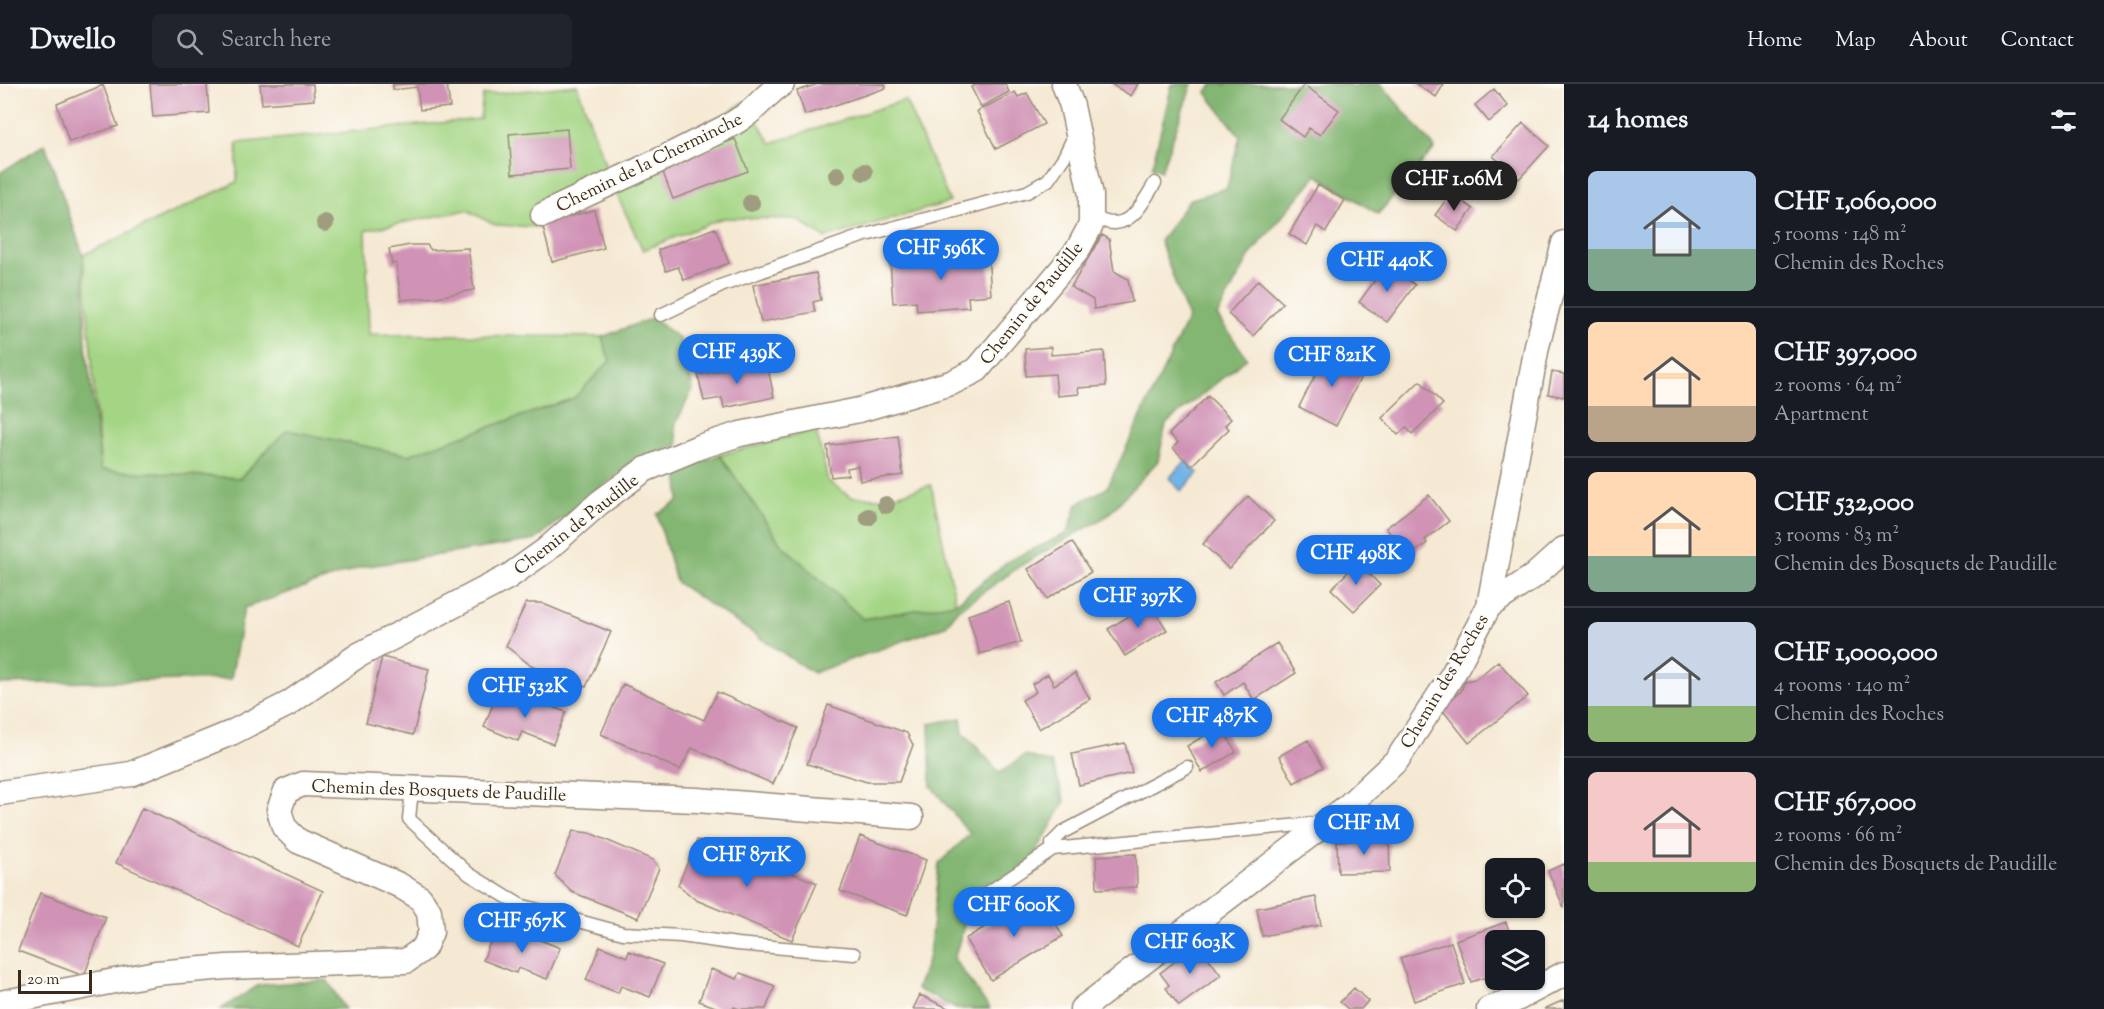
<!DOCTYPE html>
<html lang="en">
<head>
<meta charset="utf-8">
<style>
	:root { --surface:#171b24; --page:#20242c; --text:#f1f3f6; --muted:#9ea1a6; --line:#363941; --accent:#1a73e8 }
	body { margin:0; font-family:"Sorts Mill Goudy",serif; background:var(--page); color:var(--text); height:100vh; display:flex; flex-direction:column; font-size:22px; white-space:nowrap }
	* { box-sizing:border-box; margin:0 }
	p { font-size:20px; color:var(--muted) }
	.icon { flex:none; width:33px; height:33px; fill:none; stroke:currentColor; stroke-width:2; stroke-linecap:round; stroke-linejoin:round }
	.map { position:relative; flex:1; overflow:hidden }
	.side { display:flex; flex-direction:column; background:var(--surface); width:540px }
	.side>* { flex:none }
	.tools { position:absolute; left:1485px; top:774px; display:grid; gap:12px }
	.tools a { display:grid; place-items:center; width:60px; height:60px; border-radius:9px; background:var(--surface); box-shadow:0 2px 4px #0004; font-size:30px }
	.scale { position:absolute; left:18px; bottom:15px; width:74px; box-sizing:border-box; padding-left:6px; border:3px solid #3b2a1e; border-top:0; font-size:16px; line-height:21px; white-space:nowrap; color:#3b2a1e; -webkit-text-stroke:4px #fdfcf7; paint-order:stroke }
	.price { position:absolute; translate:-50% -51px; padding:0 14px; border-radius:21px; background:var(--accent); color:#fff; font-size:20px; line-height:39px; filter:drop-shadow(0 2px 3px #0008) }
	.price::after { content:''; position:absolute; left:50%; top:36px; width:18px; height:14px; margin-left:-9px; background:inherit; clip-path:polygon(0 0,100% 0,50% 100%) }
	.price.active { background:#222; color:#fff }
	ul { padding:0; list-style:none }
	li { display:flex; align-items:center; gap:18px; height:150px; padding:0 24px }
	li+li { border-top:2px solid var(--line) }
	li span { display:grid; place-items:center; flex:none; width:168px; height:120px; border-radius:9px; color:#555 }
	li>.icon { margin-inline-start:auto }
	span .icon { width:72px; height:72px; fill:#fffc; stroke-width:1 }
	li b { font-size:26px }
	h2 { display:flex; justify-content:space-between; align-items:center; height:72px; padding:0 24px; font-size:26px }
	header { display:flex; align-items:center; gap:36px; box-sizing:border-box; height:84px; padding:0 30px; background:var(--surface); border-bottom:2px solid var(--line) }
	header strong { font-size:28px }
	nav { display:flex; gap:33px; margin-inline-start:auto; font-size:21px }
	.search { width:420px; height:54px; background:var(--page); display:flex; align-items:center; gap:15px; box-sizing:border-box; padding:0 21px; border-radius:9px; color:var(--muted); font-size:22px }
	main { display:flex; flex:1; min-height:0 }
	.map>svg:first-child { display:block }
	.green { fill:#a4d584; stroke:#708051; stroke-width:1.5 }
	.forest { fill:#83b672; stroke:#5f7048; stroke-width:1.5 }
	.water { fill:#73b4e7; stroke:#576f82; stroke-width:1.5 }
	.building { fill:#d093b6 }
	.lines { fill:none; stroke-linecap:round; stroke-linejoin:round }
	.lane-casing { stroke:#988a78; stroke-width:15 }
	.street-casing { stroke:#988a78; stroke-width:27 }
	.lane { stroke:#fff; stroke-width:12 }
	.street { stroke:#fff; stroke-width:24 }
	.tree { fill:#a09c80 }
	.labels { text-anchor:middle; stroke-width:5; stroke-linejoin:round; paint-order:stroke }
	.street-label { font-size:18px; fill:#3b2a1e; stroke:#fdfcf7 }
</style>
</head>
<body>
<header>
<strong>Dwello</strong>
<div class="search"><svg class="icon" aria-label="search" viewBox="0 0 24 24"><circle cx="10" cy="10" r="6"/><path d="M15 15l6 6"/></svg>Search here</div>
<nav><a>Home</a><a>Map</a><a>About</a><a>Contact</a></nav>
</header>
<main>
<div class="map">
<svg width="1564" height="925" viewBox="0 0 1564 925">
	<rect width="100%" height="100%" fill="#fdfcf7"/>
	<filter id="ink" filterUnits="userSpaceOnUse"><feTurbulence type="fractalNoise" baseFrequency=".0167" numOctaves="2"/><feDisplacementMap in="SourceGraphic" scale="12" xChannelSelector="R" yChannelSelector="G"/><feConvolveMatrix kernelMatrix="1 2 1 2 8 2 1 2 1" color-interpolation-filters="sRGB"/></filter>
	<filter id="wash" filterUnits="userSpaceOnUse"><feTurbulence type="fractalNoise" baseFrequency=".008" numOctaves="4" result="noise"/><feDisplacementMap in="SourceGraphic" scale="24" xChannelSelector="R" yChannelSelector="G"/><feGaussianBlur stdDeviation="1.35" result="paint"/><feColorMatrix in="noise" values="0 0 0 0 0 0 0 0 0 0 0 0 0 0 0 0 0 1.4 0 .05"/><feComposite in="paint" operator="in"/></filter>
	<g filter="url(#wash)">
		<rect width="100%" height="100%" fill="#f5e9d3"/>
		<path class="green" d="M577,1L607,86L729,28L745,17L771,59L905,16L950,118L825,154L796,135L723,134L643,166L615,107L537,143L495,141L467,126L366,146L369,250L602,253L610,277L574,314L408,371L287,346L240,394L101,386L83,171L237,98V59L480,35L483,11Z
			M816,346L828,397L851,413L886,414L931,401L956,519L863,535L781,460L720,371Z"/>
		<path class="forest" d="M1172,0H1192L1161,87L1152,83Z
			M1213,0H1347L1353,3L1357,0H1381L1435,64L1378,130L1317,91L1251,170L1217,232L1247,274L1166,340L1158,377L1107,432L1025,479L958,526L945,542L813,589L676,498L657,430L679,417L678,384L720,371L781,460L863,535L956,519L1010,476L1068,449L1077,420L1107,404L1188,234L1160,157L1189,116L1227,104L1240,52L1206,9Z
			M45,60L83,171L86,261L101,386L240,394L287,346L408,371L574,314L610,277L602,253L652,234L680,255L693,305L675,341L678,361L634,377L535,456L362,483L244,524L231,595L0,600V89Z
			M961,634L963,648L1000,689L1025,671L1052,679L1065,717L1027,785L972,815L954,875L990,925H956L917,905L929,872L939,779L970,750L931,702L929,640Z
			M327,896L345,925H221L259,901Z"/>
		<path class="water" d="M1186,377L1198,389L1181,407L1169,394Z"/>
		<g id="blocks">
			<path class="building" d="M150,0H207L209,29L153,33Z
				M260,0H313L314,16L262,20Z
				M393,0H447L450,23L420,26L417,3L393,6Z
				M818,0H885L886,4L805,31L797,7Z
				M977,0H1005L1009,8L981,23L971,3Z
				M1111,0H1138L1131,12Z
				M1416,0H1444L1436,13Z
				M103,1L118,42L69,58L57,20Z
				M1304,1L1339,26L1320,51L1309,44L1303,53L1279,35Z
				M1494,5L1508,22L1489,38L1475,21Z
				M1015,8L1018,13L1027,9L1044,40L996,65L977,27Z
				M1523,39L1549,62L1519,95L1493,72Z
				M567,45L570,85L512,90L509,50Z
				M735,55L748,87L673,115L661,83Z
				M1318,101L1345,116L1326,148L1317,142L1307,161L1289,150Z
				M1451,109L1473,125L1457,147L1435,131Z
				M594,126L604,164L552,178L542,140Z
				M715,144L729,179L684,196L678,183L666,187L658,166Z
				M1102,151L1109,155L1114,187L1128,195L1132,218L1094,225L1093,216L1071,203Z
				M410,161H427L431,166L468,164L474,206L437,213L401,216L396,179L392,180L389,165Z
				M988,169L991,211L968,213L969,223L917,227L916,217L893,219L890,177Z
				M1387,180L1415,201L1387,238L1359,218Z
				M816,189L821,216L813,218L815,228L761,238L753,201Z
				M1258,196L1283,219L1253,252L1228,230Z
				M1051,263V271L1104,267L1106,302L1078,304L1079,310L1057,312L1055,290L1026,292L1025,265Z
				M1328,266L1365,285L1336,342L1299,323Z
				M754,279V283L767,280L774,313L724,324L722,314L704,317L698,291Z
				M1552,288L1564,290V313L1548,310Z
				M1420,297L1443,320L1412,350L1406,343L1398,351L1382,334Z
				M1208,312L1231,335L1225,341L1229,345L1191,382L1173,364L1178,358L1169,350Z
				M898,352L903,391L860,397L858,382L847,384L848,391L831,393L827,362Z
				M1429,411L1449,437L1425,456L1427,459L1408,473L1386,444Z
				M1248,412L1274,437L1229,485L1203,460Z
				M1072,458L1091,488L1047,515L1028,485Z
				M1361,475L1372,487L1369,490L1380,501L1354,527L1331,505Z
				M1009,518L1021,558L980,570L968,531Z
				M526,519H541L611,548L586,603L529,580L506,562Z
				M1150,519L1167,546L1125,572L1108,545Z
				M1277,559L1296,589L1254,616L1243,598L1224,611L1216,598Z
				M382,573L429,585L413,651L366,639Z
				M1498,577L1528,612L1469,659L1441,624L1461,607L1465,597L1476,595Z
				M1075,589L1090,615L1039,645L1022,616L1036,608L1032,600L1048,590L1054,601Z
				M623,600L704,636L717,608L798,644L773,700L692,664L680,686L601,650Z
				M497,610L527,622L530,615L566,628L553,660L522,648L518,657L484,643Z
				M828,621L907,649L913,661L899,698H867L807,680Z
				M1221,642L1236,668L1202,688L1187,662Z
				M1308,656L1323,683L1294,699L1279,672Z
				M1125,659L1132,689L1079,701L1072,670Z
				M142,724L323,807L298,862L116,779Z
				M573,747L590,749L653,776L659,784L638,834L572,808L555,791Z
				M860,752L926,776L907,831L840,807Z
				M1389,755L1390,788L1338,789L1337,757Z
				M697,756L715,759L817,799L792,856L696,816L678,801Z
				M1136,770L1137,803L1097,805L1096,772Z
				M1564,780V824L1548,787Z
				M40,809L106,833L84,892L18,867Z
				M1038,811L1063,852L991,896L965,855Z
				M1316,813L1321,841L1262,852L1257,824Z
				M1506,838L1512,856H1496V890L1471,898L1456,856Z
				M495,846L523,857L525,850L560,864L547,895L518,884L516,889L483,876Z
				M1451,858L1465,900L1414,917L1400,874Z
				M1198,860L1221,891L1179,922L1166,904L1169,901L1160,889Z
				M600,862L627,873L629,867L663,880L650,913L621,902L618,909L586,896Z
				M711,885L737,895L740,889L775,902L766,925H739L734,923V925H721L699,917Z
				M1354,904L1368,917L1361,925H1348L1340,918Z
				M920,911L950,925H913Z
				M1564,916V925H1544Z"/>
		</g>
	</g>
	<g filter="url(#ink)">
		<use href="#blocks" fill-opacity="0" stroke="#988a78" stroke-width="1.5"/>
		<g class="lines">
			<defs>
				<path id="lane" d="M1091,133C1098,135 1108,140 1115,139C1135,138 1146,113 1155,99
					M661,231L723,201L862,152L1027,108L1048,96L1064,73L1075,50
					M1187,683L1063,748L1052,759L1053,765L1320,739
					M412,705L409,735L469,790L520,821L623,849L681,852L737,860L854,870
					M983,812L1053,765"/>
				<path id="street" d="M543,131C593,106 645,85 694,59C710,51 728,44 743,33C757,24 767,9 782,0
					M1489,522L1534,492L1564,465
					M0,709L131,690L231,649L288,620L357,572L508,493L546,466L599,419L644,386L699,363L740,350L859,326L951,299L977,286L1077,167L1091,141V111L1072,22L1064,0
					M0,919L156,889L226,883L406,877L424,864L431,848L429,827L420,814L399,801L298,757L284,743L279,726L286,707L303,700L697,716L911,733
					M1082,925L1348,722L1397,676L1453,590L1489,522L1537,262L1564,159
					M1489,925L1511,918L1564,890"/>
			</defs>
			<use href="#lane" class="lane-casing"/>
			<use href="#street" class="street-casing"/>
			<use href="#lane" class="lane"/>
			<use href="#street" class="street"/>
		</g>
		<g class="tree">
			<circle cx="864" cy="88" r="9"/>
			<circle cx="837" cy="91" r="9"/>
			<circle cx="751" cy="119" r="9"/>
			<circle cx="325" cy="139" r="9"/>
			<circle cx="886" cy="421" r="9"/>
			<circle cx="868" cy="433" r="9"/>
		</g>
	</g>
	<g class="labels">
		<g class="street-label">
			<text transform="translate(649 78) rotate(-26)" y="6">Chemin de la Cherminche</text>
			<text transform="translate(1031 219) rotate(-51)" y="6">Chemin de Paudille</text>
			<text transform="translate(576 440) rotate(-38)" y="6">Chemin de Paudille</text>
			<text transform="translate(1444 597) rotate(-59)" y="6">Chemin des Roches</text>
			<text transform="translate(439 706) rotate(2)" y="6">Chemin des Bosquets de Paudille</text>
		</g>
	</g>
</svg>
<div class="tools">
<a><svg class="icon" aria-label="locate" viewBox="0 0 24 24"><circle cx="12" cy="12" r="6"/><path d="M12 2v4M12 18v4M2 12h4M18 12h4"/></svg></a>
<a><svg class="icon" aria-label="layers" viewBox="0 0 24 24"><path d="M12 4l9 5-9 5-9-5zM3 14l9 5 9-5"/></svg></a>
</div>
<div class="scale">20 m</div>
<b class="price active" style="left:1454px;top:128px">CHF 1.06M</b>
<b class="price" style="left:941px;top:197px">CHF 596K</b>
<b class="price" style="left:1387px;top:209px">CHF 440K</b>
<b class="price" style="left:737px;top:301px">CHF 439K</b>
<b class="price" style="left:1332px;top:304px">CHF 821K</b>
<b class="price" style="left:1356px;top:502px">CHF 498K</b>
<b class="price" style="left:1138px;top:545px">CHF 397K</b>
<b class="price" style="left:525px;top:635px">CHF 532K</b>
<b class="price" style="left:1212px;top:665px">CHF 487K</b>
<b class="price" style="left:1364px;top:772px">CHF 1M</b>
<b class="price" style="left:747px;top:804px">CHF 871K</b>
<b class="price" style="left:1014px;top:854px">CHF 600K</b>
<b class="price" style="left:522px;top:870px">CHF 567K</b>
<b class="price" style="left:1190px;top:891px">CHF 603K</b>
</div>
<section class="side">
<h2>14 homes<svg class="icon" aria-label="filters" viewBox="0 0 24 24"><path d="M4 7h16M4 17h16"/><circle cx="9" cy="7" r="2"/><circle cx="15" cy="17" r="2"/></svg></h2>
<ul>
<li><span style="background:linear-gradient(#a9c7e8 65%,#7fa58c 0)"><svg class="icon" aria-label="home" viewBox="0 0 24 24"><path d="M3 11l9-7 9 7M6 9v11h12V9"/></svg></span><div><b>CHF 1,060,000</b><p>5 rooms · 148 m²</p><p>Chemin des Roches</p></div></li>
<li><span style="background:linear-gradient(#ffd9b3 70%,#b9a48a 0)"><svg class="icon" aria-label="home" viewBox="0 0 24 24"><path d="M3 11l9-7 9 7M6 9v11h12V9"/></svg></span><div><b>CHF 397,000</b><p>2 rooms · 64 m²</p><p>Apartment</p></div></li>
<li><span style="background:linear-gradient(#ffd9b3 70%,#7fa58c 0)"><svg class="icon" aria-label="home" viewBox="0 0 24 24"><path d="M3 11l9-7 9 7M6 9v11h12V9"/></svg></span><div><b>CHF 532,000</b><p>3 rooms · 83 m²</p><p>Chemin des Bosquets de Paudille</p></div></li>
<li><span style="background:linear-gradient(#c9d6e8 70%,#8fb573 0)"><svg class="icon" aria-label="home" viewBox="0 0 24 24"><path d="M3 11l9-7 9 7M6 9v11h12V9"/></svg></span><div><b>CHF 1,000,000</b><p>4 rooms · 140 m²</p><p>Chemin des Roches</p></div></li>
<li><span style="background:linear-gradient(#f6c9c9 75%,#8fb573 0)"><svg class="icon" aria-label="home" viewBox="0 0 24 24"><path d="M3 11l9-7 9 7M6 9v11h12V9"/></svg></span><div><b>CHF 567,000</b><p>2 rooms · 66 m²</p><p>Chemin des Bosquets de Paudille</p></div></li>
</ul>
</section>
</main>
</body>
</html>
